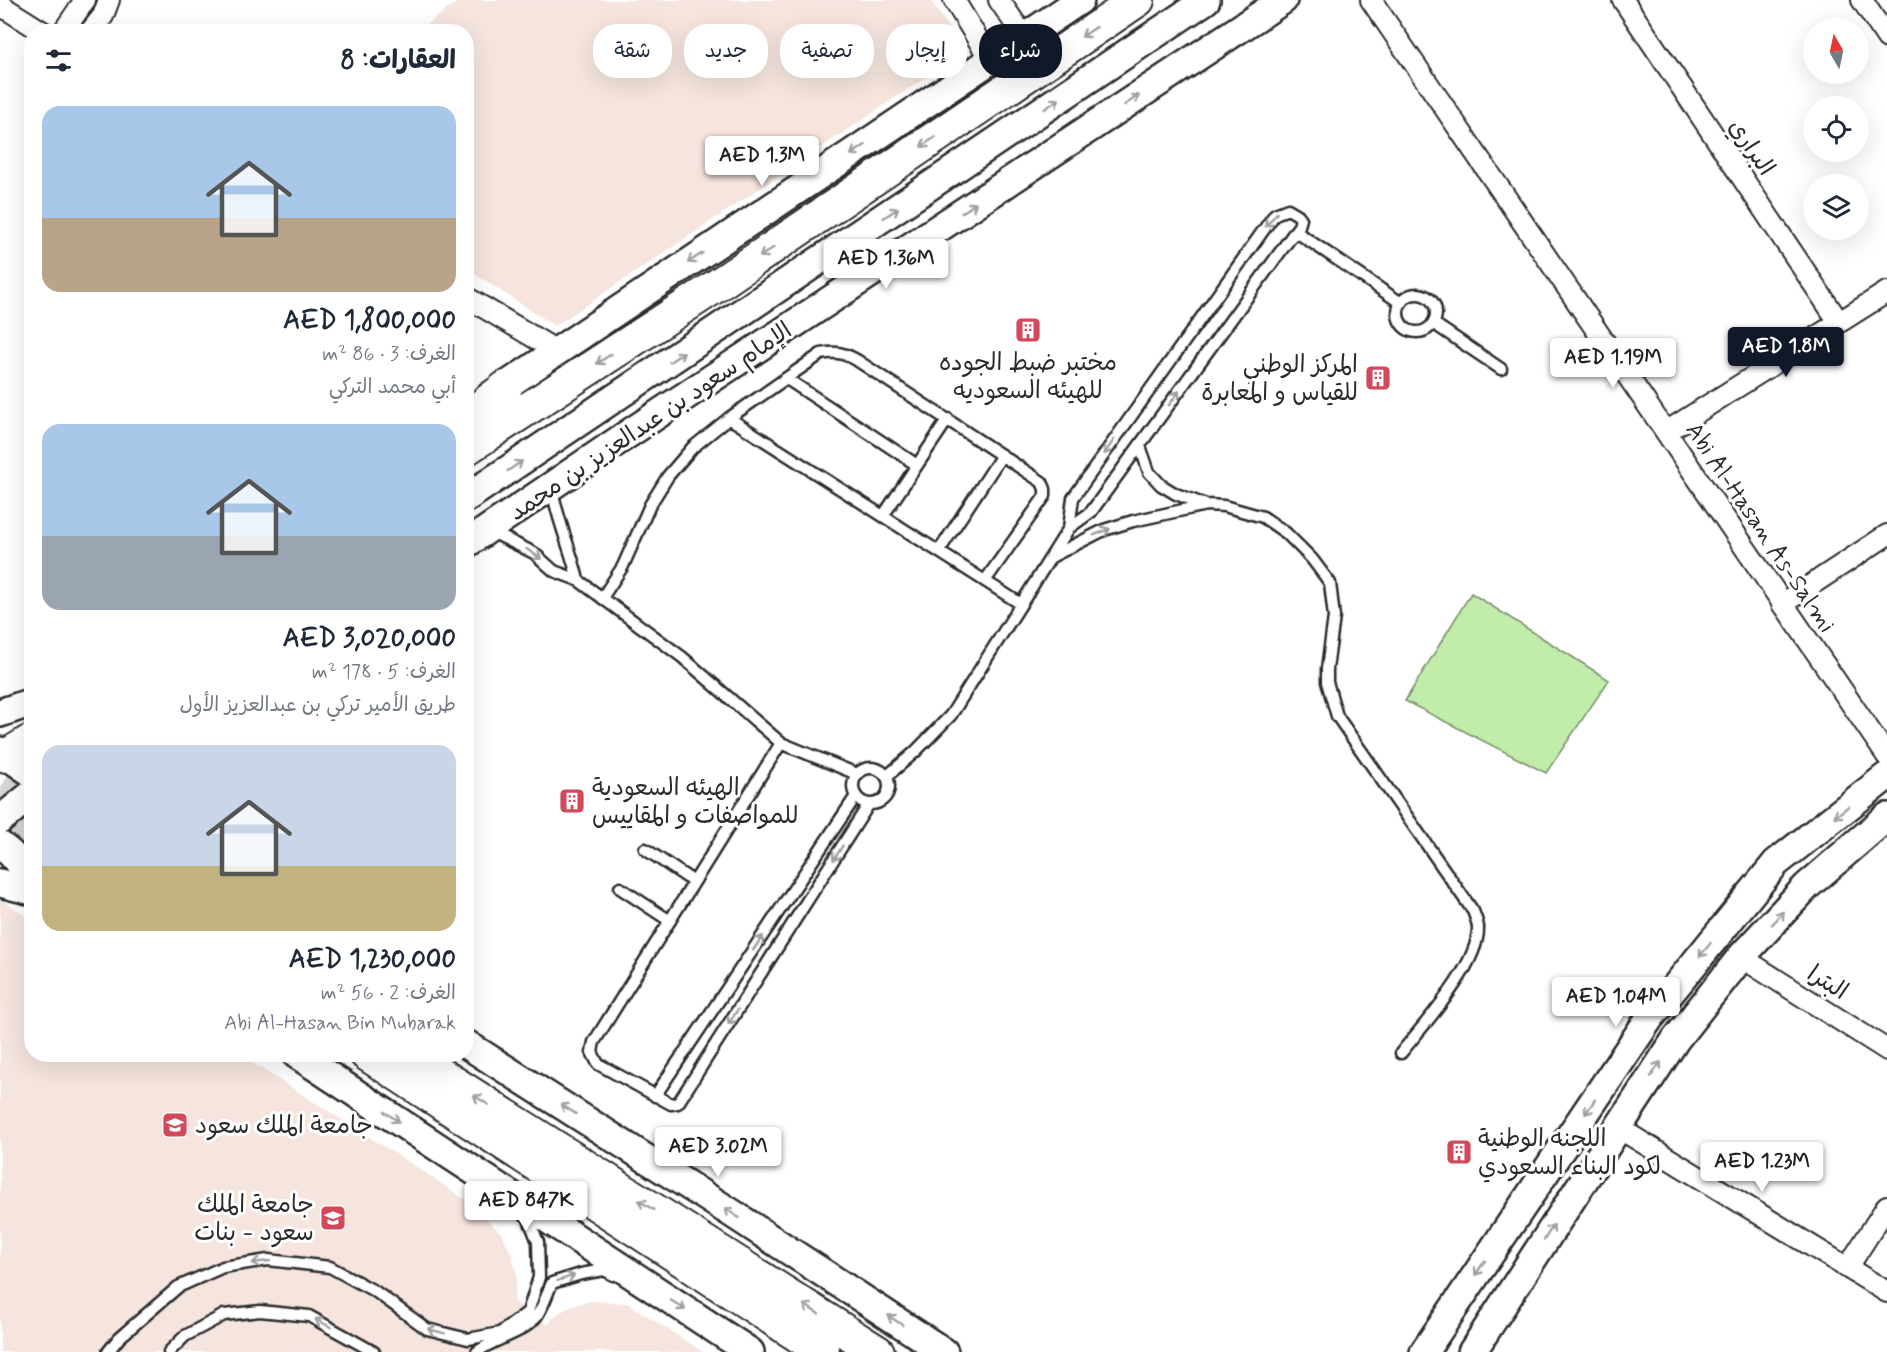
<!DOCTYPE html>
<html lang="ar">
<head>
<meta charset="utf-8">
<style>
	:root { --surface:#fff; --page:#f2f2f3; --text:#1f2937; --muted:#747a83; --accent:#111827 }
	body { margin:0; font-family:Mynerve,"Playpen Sans Arabic",sans-serif; background:var(--page); color:var(--text); direction:rtl; height:100vh; display:flex; flex-direction:column; font-size:22px; white-space:nowrap }
	* { box-sizing:border-box; margin:0 }
	p { font-size:20px; color:var(--muted) }
	.icon { flex:none; width:33px; height:33px; fill:none; stroke:currentColor; stroke-width:2; stroke-linecap:round; stroke-linejoin:round }
	.map { position:relative; flex:1; overflow:hidden; direction:ltr }
	.sheet { position:absolute; left:24px; top:24px; width:450px; height:1038px; display:flex; flex-direction:column; background:var(--surface); border-radius:24px; box-shadow:0 6px 24px #0002; direction:rtl }
	.sheet>* { flex:none }
	.guide { position:absolute; left:492px; top:24px; width:570px; height:54px; direction:rtl; display:flex; gap:12px }
	.needle { width:39px; rotate:351deg }
	.buttons { position:absolute; left:1803px; top:18px; display:grid; gap:12px }
	.buttons a { display:grid; place-items:center; width:66px; height:66px; border-radius:50%; background:var(--surface); box-shadow:0 6px 24px #0002; font-size:30px }
	.price { position:absolute; translate:-50% -51px; padding:0 14px; border-radius:6px; background:#fff; color:#222; font-size:20px; line-height:39px; filter:drop-shadow(0 2px 3px #0008) }
	.price::after { content:''; position:absolute; left:50%; top:36px; width:18px; height:14px; margin-left:-9px; background:inherit; clip-path:polygon(0 0,100% 0,50% 100%) }
	.price.current { background:var(--accent); color:#fff }
	ul { padding:0; list-style:none }
	li { display:grid; align-content:center; gap:12px; height:318px; padding:0 18px }
	li span { display:grid; place-items:center; height:186px; border-radius:18px; color:#555 }
	li>.icon { margin-inline-start:auto }
	span .icon { width:108px; height:108px; fill:#fffc; stroke-width:1 }
	li b { font-size:26px }
	h2 { display:flex; justify-content:space-between; align-items:center; height:72px; padding:0 18px; font-size:26px }
	.pill { padding:0 21px; border-radius:24px; background:var(--surface); box-shadow:0 6px 24px #0002; font-size:21px; line-height:54px }
	.pill.current { background:var(--accent); color:#fff }
	.map>svg:first-child { display:block }
	.built { fill:#f5e5de }
	.green { fill:#c2eca9; stroke:#768c6a; stroke-width:1.5 }
	.lines { fill:none; stroke-linecap:round; stroke-linejoin:round }
	.primary-tunnel { stroke:#d5d5d5; stroke-width:32; stroke-dasharray:32 16; stroke-linecap:butt }
	.lane-casing { stroke:#2b2b2b; stroke-width:15 }
	.street-casing { stroke:#2b2b2b; stroke-width:24 }
	.secondary-casing { stroke:#2b2b2b; stroke-width:32 }
	.primary-casing { stroke:#2b2b2b; stroke-width:36 }
	.lane { stroke:#fff; stroke-width:10 }
	.street { stroke:#fff; stroke-width:20 }
	.secondary { stroke:#fff; stroke-width:27 }
	.primary { stroke:#fff; stroke-width:32 }
	.oneway { stroke:#a0a0a0 }
	.labels { text-anchor:middle; stroke-width:6; stroke-linejoin:round; paint-order:stroke }
	.street-label { font-size:24px; fill:#2b2b2b; stroke:#fff }
	.poi-label { font-size:24px; fill:#2b2b2b; stroke:#fff; text-anchor:start }
</style>
</head>
<body>
<div class="map">
<svg width="1887" height="1352" viewBox="0 0 1887 1352">
	<rect width="100%" height="100%" fill="#fff"/>
	<filter id="ink" filterUnits="userSpaceOnUse"><feTurbulence type="fractalNoise" baseFrequency=".0167" numOctaves="2"/><feDisplacementMap in="SourceGraphic" scale="12" xChannelSelector="R" yChannelSelector="G"/><feConvolveMatrix kernelMatrix="1 2 1 2 8 2 1 2 1" color-interpolation-filters="sRGB"/></filter>
	<g filter="url(#ink)">
		<path class="built" d="M460,0H930L965,51L555,326L467,269L466,32L418,31Z
			M0,899L31,919L32,1054L240,1055L418,1168L470,1203L502,1234L512,1255L517,1275L514,1301L528,1312L548,1324L557,1314L571,1306L590,1301L627,1303L703,1352H0Z"/>
		<path class="green" d="M1471,593L1609,680L1546,773L1405,701Z"/>
		<g class="lines">
			<path class="primary-tunnel" d="M0,788L32,809
				M0,821L32,842"/>
			<defs>
				<path id="lane" d="M1295,231L1401,303
					M1398 313a19 19 0 1 1 38 0a19 19 0 1 1-38 0Z
					M1433,323L1501,369
					M787,379L917,465
					M729,418L1021,604
					M1140,446L1149,472L1161,485L1176,494L1206,505L1224,506L1263,517L1286,533L1312,559L1330,583L1334,617L1327,669V682L1337,716L1473,911C1475,916 1478,923 1478,928C1479,965 1424,1024 1401,1053
					M552,488C557,520 571,549 578,580
					M883,516L948,419
					M488,530L534,553L554,571L578,580L682,657L781,743L857,774
					M939,551L1002,455
					M1051,557L1104,530L1133,521L1206,505
					M602,598L623,566L650,505L668,476L692,448L729,418L821,354C836,351 845,353 858,361L1042,482L1045,489V496L985,581
					M781,743L594,1042L592,1052L598,1064L671,1104L678,1103L869,804
					M853 786a18 18 0 1 1 36 0a18 18 0 1 1-36 0Z
					M887,776L915,752L951,715L1069,528L1091,512L1299,226L1301,219L1298,215L1288,209L1275,214L1073,498L1069,528
					M645,849L694,882
					M620,888L670,921
					M655,1096L856,796
					M108,1352L119,1338L178,1287L223,1267L268,1260L330,1267L376,1292L427,1329L468,1339L500,1333L528,1312L539,1277L538,1242L528,1217L523,1212
					M169,1352L185,1336L224,1315L260,1311L309,1316L374,1352
					M477,1352C495,1338 520,1335 535,1318C543,1309 547,1293 552,1283L581,1274L604,1270L613,1275"/>
				<path id="street" d="M954,0L991,61
					M999,0L1025,38
					M1371,0L1887,756
					M1623,0L1839,322
					M1862,0L1887,38
					M0,5L43,32
					M63,32L85,0
					M90,32L103,16L109,0
					M466,297L557,351
					M1666,432L1887,292
					M1782,604L1887,535
					M1741,957L1887,1050
					M1617,1127L1887,1292
					M1848,1267L1887,1206"/>
				<path id="secondary" d="M489,397L1080,0
					M466,498L1206,0
					M466,544L625,436L1283,0
					M0,713L32,702
					M0,751L32,773
					M0,820L32,794
					M0,845L10,853L32,876
					M0,883L32,891
					M466,1044L730,1212L944,1352
					M296,1054L750,1352
					M1424,1352L1649,1019L1776,863L1887,776
					M1472,1352L1676,1039L1741,957L1807,886L1887,817"/>
				<path id="primary" d="M466,418L506,387
					M466,449L713,288L1138,0
					M6,756L32,740
					M366,1054L823,1352
					M409,1054L878,1352"/>
			</defs>
			<use href="#lane" class="lane-casing"/>
			<use href="#street" class="street-casing"/>
			<use href="#secondary" class="secondary-casing"/>
			<use href="#primary" class="primary-casing"/>
			<use href="#lane" class="lane"/>
			<use href="#street" class="street"/>
			<use href="#secondary" class="secondary"/>
			<use href="#primary" class="primary"/>
		</g>
		<defs><path id="oneway-shaft" d="M-6 0H5M1.5-3L5.5 0L1.5 3" fill="none" stroke-width="1.6" stroke-linecap="round" stroke-linejoin="round" transform="scale(1.5)"/></defs>
		<g class="oneway">
			<use href="#oneway-shaft" transform="translate(1089 32) rotate(147)"/>
			<use href="#oneway-shaft" transform="translate(1132 100) rotate(-34)"/>
			<use href="#oneway-shaft" transform="translate(1052 104) rotate(-34)"/>
			<use href="#oneway-shaft" transform="translate(928 142) rotate(146)"/>
			<use href="#oneway-shaft" transform="translate(858 150) rotate(146)"/>
			<use href="#oneway-shaft" transform="translate(969 208) rotate(-34)"/>
			<use href="#oneway-shaft" transform="translate(891 213) rotate(-34)"/>
			<use href="#oneway-shaft" transform="translate(1271 220) rotate(130)"/>
			<use href="#oneway-shaft" transform="translate(767 252) rotate(146)"/>
			<use href="#oneway-shaft" transform="translate(695 258) rotate(146)"/>
			<use href="#oneway-shaft" transform="translate(677 357) rotate(-34)"/>
			<use href="#oneway-shaft" transform="translate(604 359) rotate(147)"/>
			<use href="#oneway-shaft" transform="translate(1174 398) rotate(-54)"/>
			<use href="#oneway-shaft" transform="translate(1109 447) rotate(125)"/>
			<use href="#oneway-shaft" transform="translate(515 466) rotate(-34)"/>
			<use href="#oneway-shaft" transform="translate(1102 532) rotate(-22)"/>
			<use href="#oneway-shaft" transform="translate(534 554) rotate(34)"/>
			<use href="#oneway-shaft" transform="translate(1841 812) rotate(142)"/>
			<use href="#oneway-shaft" transform="translate(838 853) rotate(123)"/>
			<use href="#oneway-shaft" transform="translate(1778 918) rotate(-47)"/>
			<use href="#oneway-shaft" transform="translate(758 943) rotate(-56)"/>
			<use href="#oneway-shaft" transform="translate(1705 950) rotate(129)"/>
			<use href="#oneway-shaft" transform="translate(733 1017) rotate(123)"/>
			<use href="#oneway-shaft" transform="translate(1656 1069) rotate(-56)"/>
			<use href="#oneway-shaft" transform="translate(481 1100) rotate(-148)"/>
			<use href="#oneway-shaft" transform="translate(1590 1107) rotate(124)"/>
			<use href="#oneway-shaft" transform="translate(568 1109) rotate(-148)"/>
			<use href="#oneway-shaft" transform="translate(392 1117) rotate(33)"/>
			<use href="#oneway-shaft" transform="translate(646 1205) rotate(-148)"/>
			<use href="#oneway-shaft" transform="translate(732 1213) rotate(-147)"/>
			<use href="#oneway-shaft" transform="translate(1549 1232) rotate(-57)"/>
			<use href="#oneway-shaft" transform="translate(261 1262) rotate(174)"/>
			<use href="#oneway-shaft" transform="translate(1480 1268) rotate(124)"/>
			<use href="#oneway-shaft" transform="translate(566 1278) rotate(-18)"/>
			<use href="#oneway-shaft" transform="translate(678 1305) rotate(33)"/>
			<use href="#oneway-shaft" transform="translate(811 1309) rotate(-148)"/>
			<use href="#oneway-shaft" transform="translate(895 1320) rotate(-147)"/>
			<use href="#oneway-shaft" transform="translate(323 1323) rotate(-152)"/>
			<use href="#oneway-shaft" transform="translate(436 1331) rotate(-165)"/>
		</g>
	</g>
	<defs>
		<symbol id="building-square" viewBox="-11 -11 22 22"><rect x="-9" y="-9" width="18" height="18" rx="4" fill="#d1495b" stroke="#fff"/><path d="M-4-6H4V6H1V3H-1V6H-4ZM-2.5-4.3h1.7v1.8h-1.7ZM.8-4.3h1.7v1.8H.8ZM-2.5-1h1.7V.8h-1.7ZM.8-1h1.7V.8H.8Z" fill="#fff"/></symbol>
		<symbol id="university-square" viewBox="-11 -11 22 22"><rect x="-9" y="-9" width="18" height="18" rx="4" fill="#d1495b" stroke="#fff"/><path d="M0-5L7-2L0 1L-7-2ZM-4 1L0 2.5L4 1V4Q0 6-4 4Z" fill="#fff"/></symbol>
	</defs>
	<g fill-rule="evenodd">
		<use href="#building-square" x="1013" y="315" width="30" height="30"/>
		<use href="#building-square" x="1363" y="363" width="30" height="30"/>
		<use href="#building-square" x="557" y="786" width="30" height="30"/>
		<use href="#university-square" x="160" y="1110" width="30" height="30"/>
		<use href="#building-square" x="1444" y="1137" width="30" height="30"/>
		<use href="#university-square" x="318" y="1203" width="30" height="30"/>
	</g>
	<g class="labels">
		<g class="street-label">
			<text transform="translate(1752 147) rotate(56)" y="8">البراري</text>
			<text transform="translate(650 421) rotate(-34)" y="8">الإمام سعود بن عبدالعزيز بن محمد</text>
			<text transform="translate(1761 527) rotate(56)" y="8">Abi Al-Hasan As-Salmi</text>
			<text transform="translate(1828 982) rotate(33)" y="8">البترا</text>
		</g>
		<g class="poi-label">
			<text x="1028" y="370" text-anchor="middle">مختبر ضبط الجوده<tspan x="1028" dy="28">للهيئه السعوديه</tspan></text>
			<text x="1358" y="372" text-anchor="end">المركز الوطني<tspan x="1358" dy="28">للقياس و المعابرة</tspan></text>
			<text x="592" y="795">الهيئه السعودية<tspan x="592" dy="28">للمواصفات و المقاييس</tspan></text>
			<text x="195" y="1133">جامعة الملك سعود</text>
			<text x="1478" y="1146">اللجنه الوطنية<tspan x="1478" dy="28">لكود البناء السعودي</tspan></text>
			<text x="314" y="1212" text-anchor="end">جامعة الملك<tspan x="314" dy="28">سعود - بنات</tspan></text>
		</g>
	</g>
</svg>
<div class="buttons">
<a><svg class="needle" viewBox="-14 -14 28 28"><path d="M0-13l5 13h-10z" fill="#e53935"/><path d="M0 13l5-13h-10z" fill="#747a83"/></svg></a>
<a><svg class="icon" aria-label="locate" viewBox="0 0 24 24"><circle cx="12" cy="12" r="6"/><path d="M12 2v4M12 18v4M2 12h4M18 12h4"/></svg></a>
<a><svg class="icon" aria-label="layers" viewBox="0 0 24 24"><path d="M12 4l9 5-9 5-9-5zM3 14l9 5 9-5"/></svg></a>
</div>
<b class="price" style="left:762px;top:187px">AED 1.3M</b>
<b class="price" style="left:886px;top:290px">AED 1.36M</b>
<b class="price current" style="left:1786px;top:378px">AED 1.8M</b>
<b class="price" style="left:1613px;top:389px">AED 1.19M</b>
<b class="price" style="left:1616px;top:1028px">AED 1.04M</b>
<b class="price" style="left:718px;top:1178px">AED 3.02M</b>
<b class="price" style="left:1762px;top:1193px">AED 1.23M</b>
<b class="price" style="left:526px;top:1232px">AED 847K</b>
<div class="guide">
<a class="pill current">شراء</a>
<a class="pill">إيجار</a>
<a class="pill">تصفية</a>
<a class="pill">جديد</a>
<a class="pill">شقة</a>
</div>
<section class="sheet">
<h2>العقارات: 8<svg class="icon" aria-label="filters" viewBox="0 0 24 24"><path d="M4 7h16M4 17h16"/><circle cx="9" cy="7" r="2"/><circle cx="15" cy="17" r="2"/></svg></h2>
<ul>
<li><span style="background:linear-gradient(#a9c7e8 60%,#b9a48a 0)"><svg class="icon" aria-label="home" viewBox="0 0 24 24"><path d="M3 11l9-7 9 7M6 9v11h12V9"/></svg></span><div><b>AED 1,800,000</b><p>الغرف: 3 · 86 m²</p><p>أبي محمد التركي</p></div></li>
<li><span style="background:linear-gradient(#a9c7e8 60%,#9aa5b1 0)"><svg class="icon" aria-label="home" viewBox="0 0 24 24"><path d="M3 11l9-7 9 7M6 9v11h12V9"/></svg></span><div><b>AED 3,020,000</b><p>الغرف: 5 · 178 m²</p><p>طريق الأمير تركي بن عبدالعزيز الأول</p></div></li>
<li><span style="background:linear-gradient(#c9d6e8 65%,#c2b280 0)"><svg class="icon" aria-label="home" viewBox="0 0 24 24"><path d="M3 11l9-7 9 7M6 9v11h12V9"/></svg></span><div><b>AED 1,230,000</b><p>الغرف: 2 · 56 m²</p><p>Abi Al-Hasan Bin Mubarak</p></div></li>
</ul>
</section>
</div>
</body>
</html>
